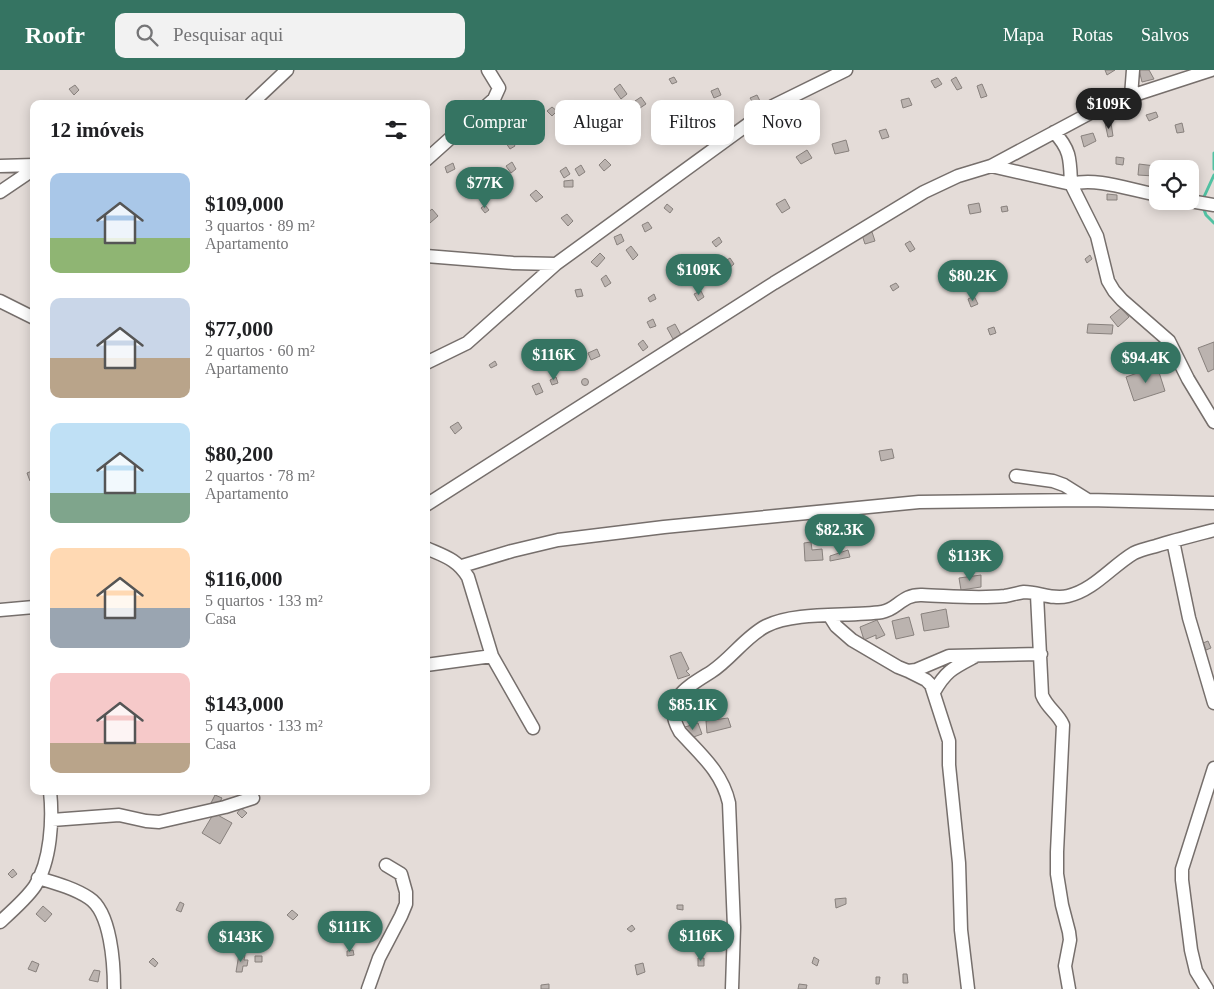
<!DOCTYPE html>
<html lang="pt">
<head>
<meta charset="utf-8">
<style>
	:root { --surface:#fff; --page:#f2f2f2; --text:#202124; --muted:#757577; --accent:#357462 }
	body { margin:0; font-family:"Times New Roman",serif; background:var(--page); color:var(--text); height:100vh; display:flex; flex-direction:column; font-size:19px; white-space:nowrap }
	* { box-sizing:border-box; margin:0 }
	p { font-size:16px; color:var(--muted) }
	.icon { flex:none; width:28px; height:28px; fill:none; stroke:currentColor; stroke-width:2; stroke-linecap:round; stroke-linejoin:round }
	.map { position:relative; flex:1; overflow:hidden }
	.sheet { position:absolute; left:30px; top:30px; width:400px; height:695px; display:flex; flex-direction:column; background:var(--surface); border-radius:10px; box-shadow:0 2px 12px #0003 }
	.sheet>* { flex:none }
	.hud { position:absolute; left:445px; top:30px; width:475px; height:45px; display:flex; gap:10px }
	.buttons { position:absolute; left:1149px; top:90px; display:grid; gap:10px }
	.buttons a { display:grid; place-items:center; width:50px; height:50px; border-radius:10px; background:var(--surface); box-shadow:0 2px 12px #0003; font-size:25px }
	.price { position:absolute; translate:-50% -42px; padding:0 11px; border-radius:18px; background:var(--accent); color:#fff; font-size:16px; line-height:32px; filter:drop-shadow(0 1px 2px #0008) }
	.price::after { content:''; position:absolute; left:50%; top:30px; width:15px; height:11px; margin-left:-8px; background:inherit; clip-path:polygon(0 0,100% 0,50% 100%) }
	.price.current { background:#222; color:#fff }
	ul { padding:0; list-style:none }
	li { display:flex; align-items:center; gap:15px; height:125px; padding:0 20px }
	li span { display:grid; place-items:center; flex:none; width:140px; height:100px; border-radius:10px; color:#555 }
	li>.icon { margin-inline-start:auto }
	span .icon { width:60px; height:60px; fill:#fffc; stroke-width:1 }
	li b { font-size:21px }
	h2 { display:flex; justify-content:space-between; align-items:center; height:60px; padding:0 20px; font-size:21px }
	.tag { padding:0 18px; border-radius:10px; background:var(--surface); box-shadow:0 2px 12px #0003; font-size:18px; line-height:45px }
	.tag.current { background:var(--accent); color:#fff }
	header { display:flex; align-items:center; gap:30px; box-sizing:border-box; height:70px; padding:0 25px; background:var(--accent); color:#fff }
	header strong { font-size:24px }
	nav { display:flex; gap:28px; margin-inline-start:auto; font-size:18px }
	.search { width:350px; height:45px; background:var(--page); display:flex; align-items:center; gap:12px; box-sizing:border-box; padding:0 18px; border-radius:10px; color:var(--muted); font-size:19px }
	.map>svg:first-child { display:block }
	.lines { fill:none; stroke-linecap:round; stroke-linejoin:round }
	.stream { stroke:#51c2a3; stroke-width:3 }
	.building { fill:#bbb3af; stroke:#88817d }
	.minor-casing { stroke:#766f6c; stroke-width:15 }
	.minor { stroke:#fff; stroke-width:12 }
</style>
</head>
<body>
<header>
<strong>Roofr</strong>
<div class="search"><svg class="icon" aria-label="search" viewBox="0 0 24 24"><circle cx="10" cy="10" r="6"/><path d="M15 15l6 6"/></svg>Pesquisar aqui</div>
<nav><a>Mapa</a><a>Rotas</a><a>Salvos</a></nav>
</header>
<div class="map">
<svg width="1214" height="919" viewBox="0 0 1214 919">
	<rect width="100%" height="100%" fill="#e4dcd8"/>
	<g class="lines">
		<path class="stream" d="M1214,83V99
			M1203,129L1214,105
			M1203,137L1206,145L1214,153"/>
	</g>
	<path class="building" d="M1105,0H1115L1107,5Z
		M1139,0H1149L1154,9L1142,12Z
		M674,7L677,12L672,14L669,9Z
		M956,7L962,18L957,20L951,10Z
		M938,8L942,14L935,18L931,11Z
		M620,14L627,24L621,29L614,19Z
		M982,14L987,26L981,28L977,16Z
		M75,15L79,20L74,25L69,19Z
		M718,18L721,25L714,28L711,21Z
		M757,25L761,33L755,36L750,28Z
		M641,27L646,34L640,38L635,31Z
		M909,28L912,35L903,38L901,30Z
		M508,33L513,40L507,44L502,38Z
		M618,36L629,46L619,56L608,45Z
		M552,37L557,41L552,46L547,41Z
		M1156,42L1158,47L1149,51L1146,45Z
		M519,43L522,49L518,52L515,46Z
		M1105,53H1111L1113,66L1108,67Z
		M1182,53L1184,62L1177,63L1175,55Z
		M886,59L889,67L882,69L879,61Z
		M1093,63L1096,71L1084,77L1081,66Z
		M511,69L515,76L510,79L506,73Z
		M846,70L849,81L835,84L832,74Z
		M807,80L812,88L801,94L796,87Z
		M1116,87L1124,88L1123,95L1116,94Z
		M605,89L611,95L604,101L599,95Z
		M512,92L516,99L511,103L506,96Z
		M453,93L455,99L447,103L445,97Z
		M1139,94L1155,96L1154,106L1138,105Z
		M581,95L585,102L579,106L575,99Z
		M566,97L570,104L564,108L560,101Z
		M573,110V117H564V111Z
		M536,120L543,127L536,132L530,125Z
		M1107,124L1117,125V130H1107Z
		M785,129L790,138L782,143L776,134Z
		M979,133L981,142L970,144L968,135Z
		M667,134L673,139L670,143L664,138Z
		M485,135L489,140L485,143L481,138Z
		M1007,136L1008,141L1002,142L1001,137Z
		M432,139L438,146L430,153L426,148V144Z
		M567,144L573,151L568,156L561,148Z
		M648,152L652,158L645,162L642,155Z
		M872,162L875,171L865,174L862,165Z
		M621,164L624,171L617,175L614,167Z
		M719,167L722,172L716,177L712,172Z
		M910,171L915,179L910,182L905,174Z
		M631,176L638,185L633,190L626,180Z
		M600,183L605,188L597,197L591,192Z
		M1090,185L1092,189L1087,193L1085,189Z
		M730,188L734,194L728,199L724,192Z
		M606,205L611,213L605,217L601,209Z
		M896,213L899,217L893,221L890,216Z
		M581,219L583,226L577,227L575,220Z
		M701,221L704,227L698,231L694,224Z
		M654,224L656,229L650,232L648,228Z
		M974,226L978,234L971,237L968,229Z
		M1121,238L1129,247L1118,257L1110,247Z
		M653,249L656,256L650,258L647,252Z
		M675,254L681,265L673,269L667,258Z
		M1088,254L1113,255L1112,264L1087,263Z
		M994,257L996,263L990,265L988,259Z
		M643,270L648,277L643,281L638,274Z
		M1214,272V299L1208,302L1198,278Z
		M597,279L600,286L591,290L588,283Z
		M495,291L497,295L491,298L489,295Z
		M1157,296L1165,321L1134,331L1126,307Z
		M556,307L558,313L552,315L550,310Z
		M581.5 312a3.5 3.5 0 1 1 7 0a3.5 3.5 0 1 1-7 0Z
		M539,313L543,322L536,325L532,316Z
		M458,352L462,358L455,364L450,357Z
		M892,379L894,388L881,391L879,381Z
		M32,401L34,410L30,411L27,403Z
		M811,472L812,480L822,479L823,490L805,491L804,473Z
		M848,480L850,487L830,491V486Z
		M981,505V517L961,520L959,508Z
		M946,539L949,557L924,561L921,544Z
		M909,547L914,565L896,569L892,551Z
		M877,550L885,565L876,569V565L864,570L860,557Z
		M1208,571L1211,578L1206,580L1203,573Z
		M681,582L689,599L686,601L690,605L678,609L670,586Z
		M728,648L731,657L707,663L706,651Z
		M698,653L702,664L688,669L685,657Z
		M215,725L222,728L218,736L211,733Z
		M241,738L247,743L242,748L237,743Z
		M214,743L232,753L220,774L202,763Z
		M13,799L17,804L12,808L8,804Z
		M846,828V834L836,838L835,829Z
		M180,832L184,834L181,842L176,840Z
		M677,835H683V840L677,839Z
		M43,836L52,844L45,852L36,844Z
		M292,840L298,845L293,850L287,845Z
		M632,855L635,859L631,862L627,859Z
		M353,880L354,885L347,886V881Z
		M239,884L245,885L244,890H248L247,896H243L242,902H236Z
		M255,886H262V892H255Z
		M814,887L819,890L817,896L812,893Z
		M153,888L158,893L155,897L149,892Z
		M698,888H704V896H698Z
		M32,891L39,894L36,902L28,899Z
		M643,893L645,902L637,905L635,895Z
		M94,900L100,901L98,912L89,910Z
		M903,904H907L908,913H903Z
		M876,907H880L879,914H876Z
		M549,914V919H541V915Z
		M799,914L807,915L806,919H798Z"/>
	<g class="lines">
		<defs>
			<path id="minor" d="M1131,26L1133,0
				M251,34L287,0
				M1054,62C1071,80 1070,90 1071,114C1097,107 1130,120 1158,125
				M426,90L494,29L499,18L488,0
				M0,96L34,95
				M991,96L1092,42L1131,26L1211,0
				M0,122L34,99
				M1190,131L1214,135
				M426,186L513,193L556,194
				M0,231L34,248
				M426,293L467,273L556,194L773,36L846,0
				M1016,406L1053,411L1064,415L1088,430
				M426,435L774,213L924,122L958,106L991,96L1071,114L1097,166L1108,211L1114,221L1122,230L1169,271L1188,309L1214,352
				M1173,471L1189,548L1214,633
				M426,478C444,486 457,489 468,507L492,586L533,658
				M462,496L512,481L558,470L664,457L919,432L1088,430L1214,433
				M1037,525L1042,625C1047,638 1058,643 1063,655L1057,782V804L1062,835L1069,862L1070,870L1065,896L1069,919
				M0,540L34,537
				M829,545L836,556L852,570L898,597L908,601L916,600L949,586L1041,584
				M426,595L492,586
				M908,601L926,610L931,615L949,671V695L959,793L961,860L968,919
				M934,622C946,601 953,598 974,587
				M52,750L119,745L146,751L159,752L225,737L253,728
				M38,808C55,813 74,818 89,828C111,842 114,894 114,919
				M0,852C11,842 27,828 35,816C51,791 53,749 50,721
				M368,919L379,888L401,846L406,834V822L401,804L386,795
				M732,919L734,857L729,733C722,702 701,685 680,662C661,630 687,617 711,602C731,589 745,567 766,556C796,541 847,547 882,542C897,540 902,524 922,525C950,526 977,529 1005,526C1011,525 1017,523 1024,522C1039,522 1052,530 1068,526C1094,520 1112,496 1134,483C1141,480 1149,478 1156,476C1175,470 1195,465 1214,460
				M1207,919L1196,901L1191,880L1182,810V799L1214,698"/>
		</defs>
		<use href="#minor" class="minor-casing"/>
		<use href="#minor" class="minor"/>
	</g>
</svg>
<div class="buttons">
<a><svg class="icon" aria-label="locate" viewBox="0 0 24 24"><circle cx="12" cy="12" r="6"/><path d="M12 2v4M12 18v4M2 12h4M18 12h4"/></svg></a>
</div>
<b class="price current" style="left:1109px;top:60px">$109K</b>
<b class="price" style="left:485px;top:139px">$77K</b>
<b class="price" style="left:699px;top:226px">$109K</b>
<b class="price" style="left:973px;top:232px">$80.2K</b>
<b class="price" style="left:554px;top:311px">$116K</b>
<b class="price" style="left:1146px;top:314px">$94.4K</b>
<b class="price" style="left:840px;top:486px">$82.3K</b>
<b class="price" style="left:970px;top:512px">$113K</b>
<b class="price" style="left:693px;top:661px">$85.1K</b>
<b class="price" style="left:350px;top:883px">$111K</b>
<b class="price" style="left:701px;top:892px">$116K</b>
<b class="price" style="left:241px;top:893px">$143K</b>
<div class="hud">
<a class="tag current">Comprar</a>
<a class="tag">Alugar</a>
<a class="tag">Filtros</a>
<a class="tag">Novo</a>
</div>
<section class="sheet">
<h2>12 imóveis<svg class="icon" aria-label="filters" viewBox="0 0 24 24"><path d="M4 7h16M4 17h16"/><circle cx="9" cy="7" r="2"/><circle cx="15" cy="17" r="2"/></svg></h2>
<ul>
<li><span style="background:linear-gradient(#a9c7e8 65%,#8fb573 0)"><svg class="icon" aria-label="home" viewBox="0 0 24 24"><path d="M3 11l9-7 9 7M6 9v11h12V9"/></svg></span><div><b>$109,000</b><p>3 quartos · 89 m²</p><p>Apartamento</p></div></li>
<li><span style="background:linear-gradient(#c9d6e8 60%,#b9a48a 0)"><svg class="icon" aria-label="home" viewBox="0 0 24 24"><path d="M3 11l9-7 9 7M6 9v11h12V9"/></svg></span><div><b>$77,000</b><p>2 quartos · 60 m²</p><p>Apartamento</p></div></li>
<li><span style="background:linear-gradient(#bfe0f5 70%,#7fa58c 0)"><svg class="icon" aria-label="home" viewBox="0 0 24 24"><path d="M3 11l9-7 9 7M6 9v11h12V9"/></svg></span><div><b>$80,200</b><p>2 quartos · 78 m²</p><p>Apartamento</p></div></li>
<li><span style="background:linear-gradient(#ffd9b3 60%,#9aa5b1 0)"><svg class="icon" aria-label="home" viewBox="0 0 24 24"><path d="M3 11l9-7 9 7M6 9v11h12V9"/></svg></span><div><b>$116,000</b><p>5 quartos · 133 m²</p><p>Casa</p></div></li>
<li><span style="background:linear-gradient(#f6c9c9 70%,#b9a48a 0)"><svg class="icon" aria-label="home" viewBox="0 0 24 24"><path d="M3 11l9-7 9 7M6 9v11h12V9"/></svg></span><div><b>$143,000</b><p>5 quartos · 133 m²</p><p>Casa</p></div></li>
</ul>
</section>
</div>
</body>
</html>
